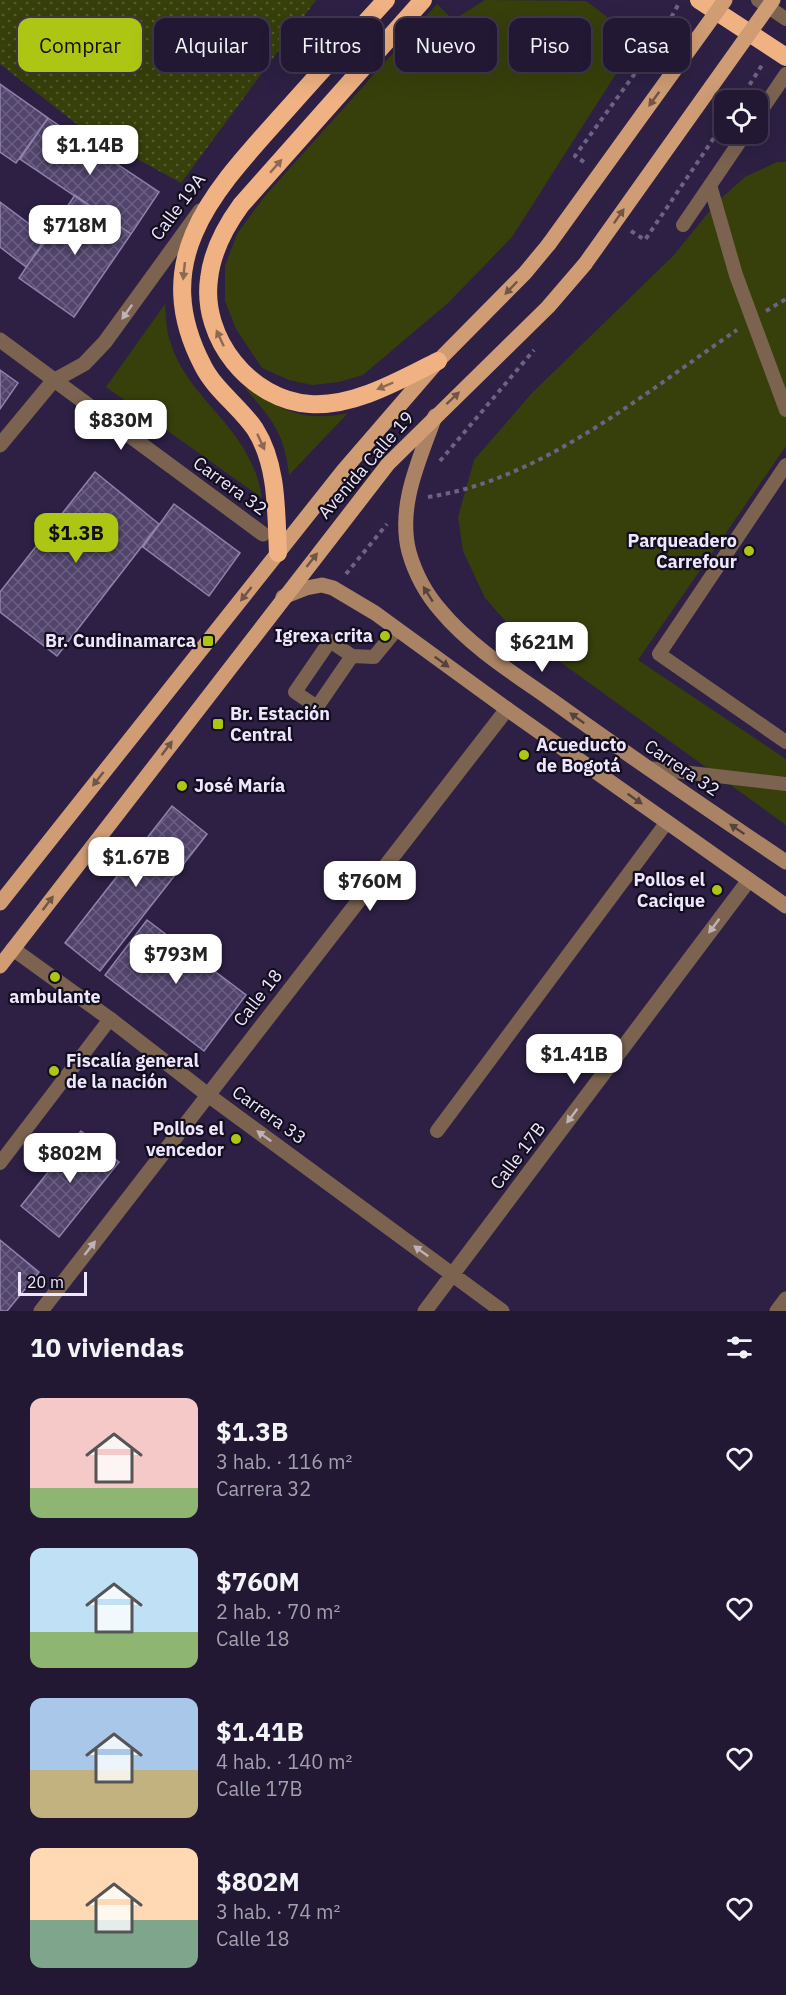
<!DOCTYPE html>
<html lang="es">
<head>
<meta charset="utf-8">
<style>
	:root { --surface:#221833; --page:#2a213b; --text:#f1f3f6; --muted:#a2a0ac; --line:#3f374e; --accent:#acc613 }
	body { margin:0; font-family:"IBM Plex Sans",sans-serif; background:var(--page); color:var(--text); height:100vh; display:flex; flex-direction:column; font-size:22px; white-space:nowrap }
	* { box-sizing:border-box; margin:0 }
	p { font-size:20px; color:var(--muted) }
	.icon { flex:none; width:33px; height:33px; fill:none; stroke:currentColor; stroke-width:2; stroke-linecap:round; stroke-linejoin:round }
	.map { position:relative; height:1311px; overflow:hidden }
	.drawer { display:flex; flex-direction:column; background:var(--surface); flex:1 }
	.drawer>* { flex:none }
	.guide { position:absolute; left:18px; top:18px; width:750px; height:54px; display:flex; gap:12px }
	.buttons { position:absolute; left:714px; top:90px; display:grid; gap:12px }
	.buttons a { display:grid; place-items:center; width:54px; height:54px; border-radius:12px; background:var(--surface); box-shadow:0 6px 24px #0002,0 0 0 2px var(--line); font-size:30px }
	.scale { position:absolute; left:18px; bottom:15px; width:69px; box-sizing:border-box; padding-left:6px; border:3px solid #ede6fe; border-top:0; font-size:16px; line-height:21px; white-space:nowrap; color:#ede6fe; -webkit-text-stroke:4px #130e1e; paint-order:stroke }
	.price { position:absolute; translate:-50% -51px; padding:0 14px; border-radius:12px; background:#fff; color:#222; font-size:20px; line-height:39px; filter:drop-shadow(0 2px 3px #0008) }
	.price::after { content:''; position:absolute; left:50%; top:36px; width:18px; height:14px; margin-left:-9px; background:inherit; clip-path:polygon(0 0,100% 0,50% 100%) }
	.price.on { background:var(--accent); color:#111 }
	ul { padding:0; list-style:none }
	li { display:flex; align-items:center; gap:18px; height:150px; padding:0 30px }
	li span { display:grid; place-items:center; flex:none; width:168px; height:120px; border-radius:12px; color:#555 }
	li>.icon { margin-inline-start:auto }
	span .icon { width:72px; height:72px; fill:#fffc; stroke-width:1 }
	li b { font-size:26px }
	h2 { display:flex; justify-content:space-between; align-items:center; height:72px; padding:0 30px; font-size:26px }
	.chip { padding:0 21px; border-radius:12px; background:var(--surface); box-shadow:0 6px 24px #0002,0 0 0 2px var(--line); font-size:21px; line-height:54px }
	.chip.on { background:var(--accent); color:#111 }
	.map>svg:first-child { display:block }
	.grass { fill:#37400b }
	.park { fill:url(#park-dots) }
	.building { fill:url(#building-cross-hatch); stroke:#9082ad; stroke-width:1.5 }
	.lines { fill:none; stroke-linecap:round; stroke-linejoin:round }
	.path { stroke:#6d6282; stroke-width:4; stroke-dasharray:4.5 4.5; stroke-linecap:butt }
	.lane { stroke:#7b6350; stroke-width:14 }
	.street { stroke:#7b6350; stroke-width:15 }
	.secondary { stroke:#aa8364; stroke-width:15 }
	.primary { stroke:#cf9c74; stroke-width:15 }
	.highway { stroke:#f0b282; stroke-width:18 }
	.primary-bridge { stroke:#cf9c74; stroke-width:15 }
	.oneway { fill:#715549 }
	.oneway2 { fill:#8d6855 }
	.oneway3 { fill:#bfb2b8 }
	.oneway4 { fill:#57433e }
	.poi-dot { fill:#acc613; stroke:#130e1e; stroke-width:2 }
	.labels { text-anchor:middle; stroke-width:4.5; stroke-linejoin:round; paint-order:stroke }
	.street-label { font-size:18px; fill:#ede6fe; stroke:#130e1e }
	.poi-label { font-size:18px; font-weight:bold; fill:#ede6fe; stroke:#130e1e; text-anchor:end }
</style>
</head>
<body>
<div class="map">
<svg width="786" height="1311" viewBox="0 0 786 1311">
	<defs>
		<pattern id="park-dots" width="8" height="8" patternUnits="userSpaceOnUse" patternTransform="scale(1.5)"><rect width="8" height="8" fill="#37400b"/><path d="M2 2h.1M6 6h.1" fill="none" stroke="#545c30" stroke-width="1.8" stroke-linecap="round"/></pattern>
		<pattern id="building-cross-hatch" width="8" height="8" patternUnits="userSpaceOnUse" patternTransform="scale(1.5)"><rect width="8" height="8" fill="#52446c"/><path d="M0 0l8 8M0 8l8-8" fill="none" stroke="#6b5f82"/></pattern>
	</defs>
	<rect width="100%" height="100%" fill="#2d2044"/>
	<path class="grass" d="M485,0L586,1L606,16L622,42L619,69L512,237L448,303L363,375L339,382L312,385L289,380L262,368L236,329L225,301V266L237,234L264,197L437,4L453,20Z
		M777,162H786V446L638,660L786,759V825L509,625L485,598L463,551L458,517L474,460L532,393L674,255L717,202L745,177Z
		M165,304C166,316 166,330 170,341C189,403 251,426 262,498L106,387Z
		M244,387C281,409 303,423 348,413L289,475C285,433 270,417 244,387Z"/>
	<path class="park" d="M0,0H316L181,183L83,129L0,64Z"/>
	<path class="building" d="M0,84L48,118L16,163L0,152Z
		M48,118L159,192L131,234L20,159Z
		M75,195L131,234L74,317L19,278Z
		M0,202L48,238L26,267L0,247Z
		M0,370L18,383L0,409Z
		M95,472L159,524L57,656L0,612V592Z
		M174,504L240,553L209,596L143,547Z
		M172,806L207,834L100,971L65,943Z
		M147,920L246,995L204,1051L105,975Z
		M81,1131L119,1162L59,1237L21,1206Z
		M0,1240L39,1272L7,1311H0Z"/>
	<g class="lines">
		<path class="path" d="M740,100L762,65
			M584,162L575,156L657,43L678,5
			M631,231L645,240L724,123
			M766,311L786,299
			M440,461L534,350
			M428,497C542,480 644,393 737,330
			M346,574L387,524"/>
		<path class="lane" d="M758,0L786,19
			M758,115L786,74
			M710,185L736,275L786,410
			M683,225L745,134
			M786,465L659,654L786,742
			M352,656L330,641L295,692L317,707L352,656L374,657L397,629
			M648,768L786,784
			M437,1131L667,822
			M0,1163L110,1019"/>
		<path class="street" d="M0,340L263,534
			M0,445L53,381L84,364L105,342L200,211
			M13,949L110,1019L208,1095L502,1311
			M41,1311L507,709
			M425,1311L749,880
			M777,1311L786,1299"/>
		<path class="secondary" d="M435,416C420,459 397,505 409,552C415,573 426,594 441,611C470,646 513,673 550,699C628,755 707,809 786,862
			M283,597L306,588L322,585L333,588L375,613L507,709L786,906"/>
		<path class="primary" d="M0,903L343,471L438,361L525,273L549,244
			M0,966L388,464L548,307L585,264"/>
		<path class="highway" d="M423,0L241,205C225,227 212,251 209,279C201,338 250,400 310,404C354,407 400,380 438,361
			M699,0L786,57
			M278,553C276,513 278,465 255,429C240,407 215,390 203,366C147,259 214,191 282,115C316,77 351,38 386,0"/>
		<path class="primary-bridge" d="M549,244L725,0
			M585,264L773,0"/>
	</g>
	<defs><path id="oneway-solid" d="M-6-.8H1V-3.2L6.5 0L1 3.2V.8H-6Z" transform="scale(1.5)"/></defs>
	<g class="oneway">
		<use href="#oneway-solid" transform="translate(654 99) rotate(126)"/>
		<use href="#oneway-solid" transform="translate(619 216) rotate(-55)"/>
		<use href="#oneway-solid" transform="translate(511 288) rotate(134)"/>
		<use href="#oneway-solid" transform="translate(453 398) rotate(-43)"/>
		<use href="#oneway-solid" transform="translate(312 560) rotate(-52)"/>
		<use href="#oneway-solid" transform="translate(246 594) rotate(128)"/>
		<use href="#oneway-solid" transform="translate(167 748) rotate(-53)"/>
		<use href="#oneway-solid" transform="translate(98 779) rotate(128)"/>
		<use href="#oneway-solid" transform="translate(48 903) rotate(-53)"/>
	</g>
	<g class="oneway2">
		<use href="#oneway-solid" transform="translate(276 166) rotate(-49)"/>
		<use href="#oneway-solid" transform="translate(184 271) rotate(96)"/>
		<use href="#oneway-solid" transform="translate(220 338) rotate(-115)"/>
		<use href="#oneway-solid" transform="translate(385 386) rotate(157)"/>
		<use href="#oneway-solid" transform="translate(261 442) rotate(65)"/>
	</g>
	<g class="oneway3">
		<use href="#oneway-solid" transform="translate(127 312) rotate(125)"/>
		<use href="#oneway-solid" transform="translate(714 926) rotate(127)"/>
		<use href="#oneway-solid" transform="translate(572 1116) rotate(127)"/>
		<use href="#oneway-solid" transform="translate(264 1136) rotate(-144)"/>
		<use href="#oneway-solid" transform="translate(90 1248) rotate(-52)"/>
		<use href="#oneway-solid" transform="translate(421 1251) rotate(-144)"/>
	</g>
	<g class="oneway4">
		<use href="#oneway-solid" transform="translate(428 594) rotate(-122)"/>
		<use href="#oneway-solid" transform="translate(442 662) rotate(36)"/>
		<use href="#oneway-solid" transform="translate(577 718) rotate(-144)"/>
		<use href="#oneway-solid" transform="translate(635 799) rotate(35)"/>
		<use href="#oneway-solid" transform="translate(737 829) rotate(-146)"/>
	</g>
	<g class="poi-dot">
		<circle cx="749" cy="551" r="6"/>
		<circle cx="385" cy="636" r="6"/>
		<rect x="202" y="635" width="12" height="12" rx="3"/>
		<rect x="212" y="718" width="12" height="12" rx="3"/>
		<circle cx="524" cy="755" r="6"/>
		<circle cx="182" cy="786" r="6"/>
		<circle cx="717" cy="890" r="6"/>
		<circle cx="55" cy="977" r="6"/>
		<circle cx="54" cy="1071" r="6"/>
		<circle cx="236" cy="1139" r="6"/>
	</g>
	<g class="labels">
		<g class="street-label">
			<text transform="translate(178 207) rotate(-53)" y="6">Calle 19A</text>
			<text transform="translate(366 465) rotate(-49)" y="6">Avenida Calle 19</text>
			<text transform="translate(230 486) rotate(36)" y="6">Carrera 32</text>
			<text transform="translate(682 768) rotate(34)" y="6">Carrera 32</text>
			<text transform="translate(258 998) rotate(-52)" y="6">Calle 18</text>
			<text transform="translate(269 1115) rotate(36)" y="6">Carrera 33</text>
			<text transform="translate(518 1156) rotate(-53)" y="6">Calle 17B</text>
		</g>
		<g class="poi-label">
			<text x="737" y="547">Parqueadero<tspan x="737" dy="21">Carrefour</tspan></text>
			<text x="373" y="642">Igrexa crita</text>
			<text x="196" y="647">Br. Cundinamarca</text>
			<text x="230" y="720" text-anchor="start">Br. Estación<tspan x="230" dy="21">Central</tspan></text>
			<text x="536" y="751" text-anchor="start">Acueducto<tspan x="536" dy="21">de Bogotá</tspan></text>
			<text x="194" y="792" text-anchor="start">José María</text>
			<text x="705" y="886">Pollos el<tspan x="705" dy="21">Cacique</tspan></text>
			<text x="55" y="1003" text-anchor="middle">ambulante</text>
			<text x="66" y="1067" text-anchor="start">Fiscalía general<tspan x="66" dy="21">de la nación</tspan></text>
			<text x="224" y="1135">Pollos el<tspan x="224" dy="21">vencedor</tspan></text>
		</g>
	</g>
</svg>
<div class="buttons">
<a><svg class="icon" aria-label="locate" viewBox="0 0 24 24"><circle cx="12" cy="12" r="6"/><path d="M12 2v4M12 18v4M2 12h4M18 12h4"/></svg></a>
</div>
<div class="scale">20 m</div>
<b class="price" style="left:90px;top:176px">$1.14B</b>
<b class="price" style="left:75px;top:256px">$718M</b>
<b class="price" style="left:121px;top:451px">$830M</b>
<b class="price on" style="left:76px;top:564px">$1.3B</b>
<b class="price" style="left:542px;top:673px">$621M</b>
<b class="price" style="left:136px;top:888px">$1.67B</b>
<b class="price" style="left:370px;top:912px">$760M</b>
<b class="price" style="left:176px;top:985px">$793M</b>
<b class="price" style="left:574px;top:1085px">$1.41B</b>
<b class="price" style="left:70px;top:1184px">$802M</b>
<div class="guide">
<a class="chip on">Comprar</a>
<a class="chip">Alquilar</a>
<a class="chip">Filtros</a>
<a class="chip">Nuevo</a>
<a class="chip">Piso</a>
<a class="chip">Casa</a>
</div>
</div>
<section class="drawer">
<h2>10 viviendas<svg class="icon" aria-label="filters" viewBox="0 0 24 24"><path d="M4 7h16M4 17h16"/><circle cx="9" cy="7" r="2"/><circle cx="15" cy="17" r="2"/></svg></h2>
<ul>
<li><span style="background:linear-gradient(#f6c9c9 75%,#8fb573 0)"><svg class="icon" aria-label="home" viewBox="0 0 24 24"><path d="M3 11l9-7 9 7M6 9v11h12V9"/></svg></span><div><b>$1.3B</b><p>3 hab. · 116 m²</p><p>Carrera 32</p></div><svg class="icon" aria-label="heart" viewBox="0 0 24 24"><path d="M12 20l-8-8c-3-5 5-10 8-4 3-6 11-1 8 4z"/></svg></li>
<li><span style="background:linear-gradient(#bfe0f5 70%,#8fb573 0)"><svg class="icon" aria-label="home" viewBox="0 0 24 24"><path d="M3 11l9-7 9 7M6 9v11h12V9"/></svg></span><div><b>$760M</b><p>2 hab. · 70 m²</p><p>Calle 18</p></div><svg class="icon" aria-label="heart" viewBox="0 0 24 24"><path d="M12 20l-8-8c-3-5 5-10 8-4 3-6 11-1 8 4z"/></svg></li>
<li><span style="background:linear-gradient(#a9c7e8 60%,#c2b280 0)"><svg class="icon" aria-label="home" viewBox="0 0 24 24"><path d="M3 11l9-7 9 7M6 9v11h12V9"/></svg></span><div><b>$1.41B</b><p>4 hab. · 140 m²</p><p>Calle 17B</p></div><svg class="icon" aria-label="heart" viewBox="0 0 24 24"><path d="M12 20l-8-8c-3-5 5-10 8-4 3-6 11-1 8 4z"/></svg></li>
<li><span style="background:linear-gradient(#ffd9b3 60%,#7fa58c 0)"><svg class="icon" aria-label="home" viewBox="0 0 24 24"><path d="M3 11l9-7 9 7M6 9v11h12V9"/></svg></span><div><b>$802M</b><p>3 hab. · 74 m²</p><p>Calle 18</p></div><svg class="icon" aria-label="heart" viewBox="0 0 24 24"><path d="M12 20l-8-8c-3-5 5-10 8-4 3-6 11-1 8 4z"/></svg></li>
</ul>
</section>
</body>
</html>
